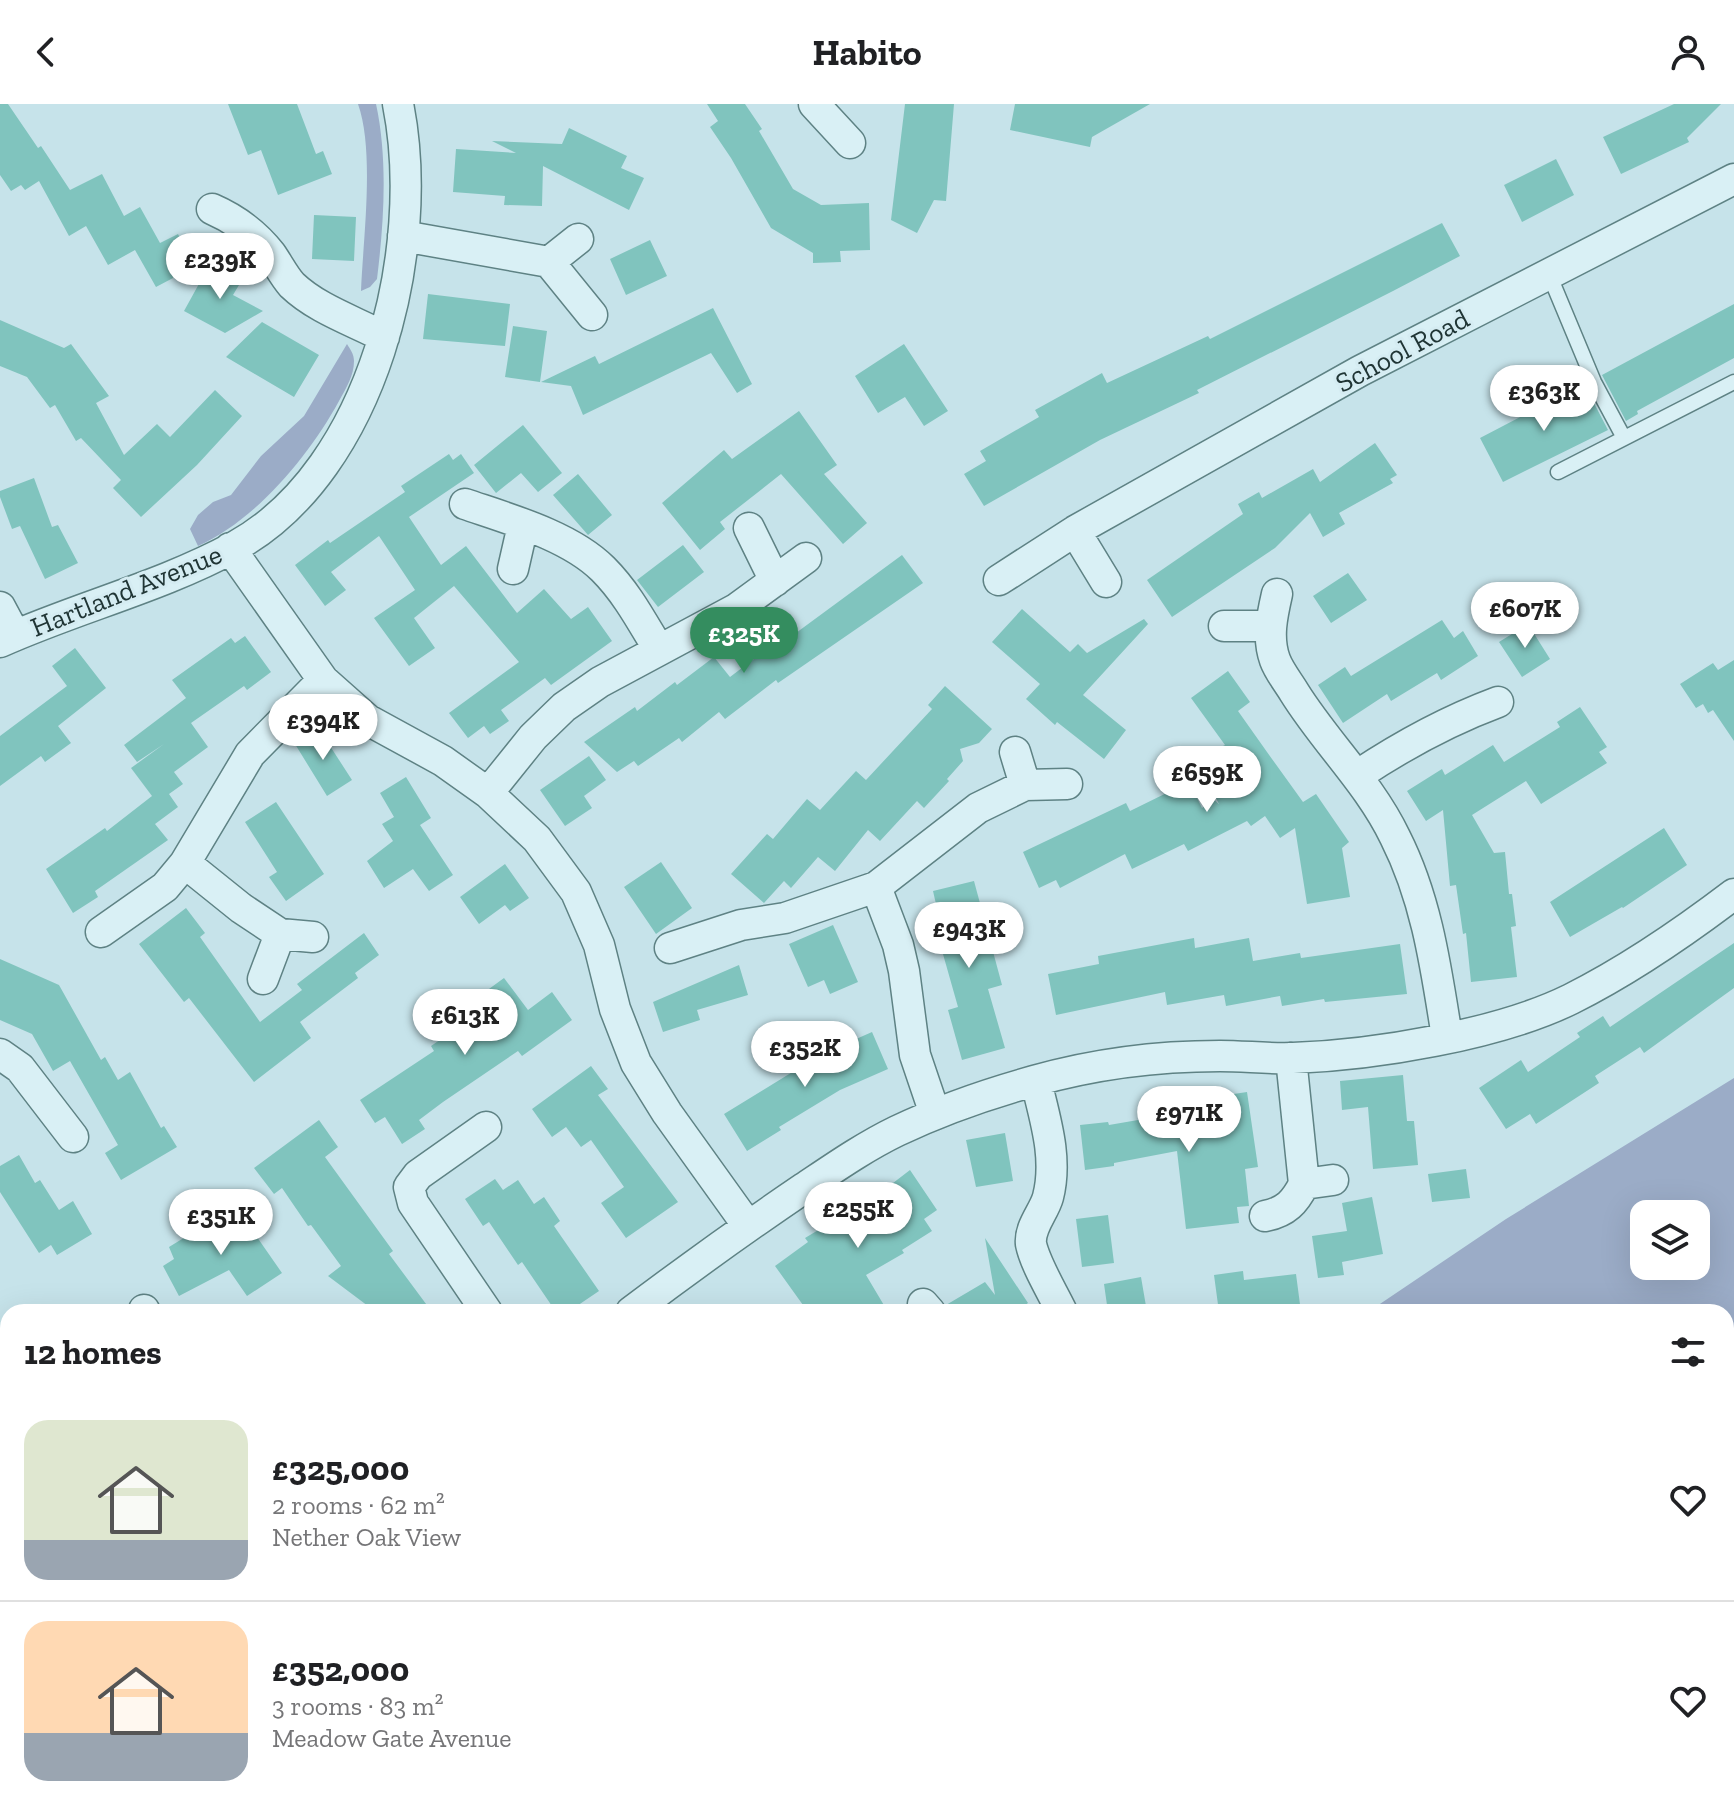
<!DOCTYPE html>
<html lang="en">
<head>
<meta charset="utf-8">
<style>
	:root { --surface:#fff; --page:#f6f6f6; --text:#202124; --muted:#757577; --line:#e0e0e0; --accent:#348d5f }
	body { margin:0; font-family:"Zilla Slab",serif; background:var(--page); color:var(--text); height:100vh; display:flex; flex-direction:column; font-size:30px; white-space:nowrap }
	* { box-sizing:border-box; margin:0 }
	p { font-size:26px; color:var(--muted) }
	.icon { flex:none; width:44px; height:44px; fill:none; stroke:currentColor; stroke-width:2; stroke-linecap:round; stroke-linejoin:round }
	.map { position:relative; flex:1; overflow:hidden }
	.details { position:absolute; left:0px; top:1200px; width:1734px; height:512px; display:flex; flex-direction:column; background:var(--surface); border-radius:24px 24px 0 0; box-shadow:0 8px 32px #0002 }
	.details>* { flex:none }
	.buttons { position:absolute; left:1630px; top:1096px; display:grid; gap:16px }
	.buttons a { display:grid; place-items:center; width:80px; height:80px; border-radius:16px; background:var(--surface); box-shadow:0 8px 32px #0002; font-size:40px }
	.price { position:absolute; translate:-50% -68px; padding:0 18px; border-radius:28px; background:#fff; color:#222; font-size:26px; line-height:52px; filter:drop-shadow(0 2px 4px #0008) }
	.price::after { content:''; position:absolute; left:50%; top:48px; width:24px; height:18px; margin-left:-12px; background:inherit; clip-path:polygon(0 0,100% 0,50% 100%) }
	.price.active { background:var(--accent); color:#fff }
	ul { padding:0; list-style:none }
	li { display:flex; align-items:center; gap:24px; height:200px; padding:0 24px }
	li+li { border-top:2px solid var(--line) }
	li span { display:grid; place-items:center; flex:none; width:224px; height:160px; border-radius:24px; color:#555 }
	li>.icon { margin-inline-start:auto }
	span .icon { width:96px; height:96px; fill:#fffc; stroke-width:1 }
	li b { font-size:34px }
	h2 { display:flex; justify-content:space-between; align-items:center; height:96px; padding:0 24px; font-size:34px }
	header { display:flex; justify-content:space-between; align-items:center; height:104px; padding:0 24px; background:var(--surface); font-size:36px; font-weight:700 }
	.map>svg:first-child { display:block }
	.green { fill:#9bacc7; fill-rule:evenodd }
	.building { fill:#80c4be }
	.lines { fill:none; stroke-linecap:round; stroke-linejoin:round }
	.service-casing { stroke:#5e8284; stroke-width:17 }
	.minor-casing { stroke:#5e8284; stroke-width:33 }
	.service { stroke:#d9f0f5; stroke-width:14 }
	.minor { stroke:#d9f0f5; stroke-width:30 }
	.labels { text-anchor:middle; stroke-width:6; stroke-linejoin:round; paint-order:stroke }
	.street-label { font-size:28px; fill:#203535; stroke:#d5ecf2 }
</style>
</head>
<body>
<header><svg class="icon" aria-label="back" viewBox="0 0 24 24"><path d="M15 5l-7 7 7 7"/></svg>Habito<svg class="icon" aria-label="person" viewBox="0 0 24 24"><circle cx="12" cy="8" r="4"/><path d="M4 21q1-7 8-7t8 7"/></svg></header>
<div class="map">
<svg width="1734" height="1712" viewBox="0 0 1734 1712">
	<rect width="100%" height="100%" fill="#c6e3ea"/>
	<path class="green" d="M358,0H376C388,55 384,118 377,175L370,183L361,187C363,135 375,48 358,0Z
		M347,240C350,245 354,250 354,257C354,272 346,284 339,297C309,352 256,416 198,442L190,425L198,411L213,398L231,391L261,352L304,312Z
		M1734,974V1578L1726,1581V1208H1368L1506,1115ZM1644,1110H1696V1162H1644Z
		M8,1578V1655L1,1685L0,1708V1600Z
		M716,1704H1425L1405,1712H704Z"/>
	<path class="building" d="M0,0H8L38,44L41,42L70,86L102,70L124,112L140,103L160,139L178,130L185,144L207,156L156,183L135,146L108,161L86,122L69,132L39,77L25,86L21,81L11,87L0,71Z
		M228,0H297L316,50L323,47L332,70L278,91L261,46L248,51Z
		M707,0H745L762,25L759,27L793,85L821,101L869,99L870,146L840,147L841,158L813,159V149L771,124L731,54L710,23L718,17Z
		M905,0H954L946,97L934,96L917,129L891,116Z
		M1015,0H1150L1092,33L1090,43L1010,26Z
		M1674,0H1721L1687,34L1689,38L1621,70L1603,33Z
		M569,24L627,52L621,64L644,74L629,106L543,62L542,102L504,101L505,92L453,88L456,45L516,49L492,37L562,40Z
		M1556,55L1574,91L1522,118L1504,81Z
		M314,111L356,113L354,157L312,155Z
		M1442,119L1460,152L1393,187L1197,286L1199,289L1100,336L984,402L964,370L986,357L980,347L1039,313L1035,306L1102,269L1107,279L1208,232L1210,235Z
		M650,136L667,172L626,191L610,155Z
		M211,158L242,176L233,191L263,207L225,229L184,207Z
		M428,190L510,200L505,242L423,235Z
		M1734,200V254L1637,307L1638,310L1626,317L1602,271Z
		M713,204L752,280L737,289L711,249L583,311L571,282L541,278L595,252L599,260Z
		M0,216L64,244L71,240L109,292L96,299L124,351L157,320L170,333L215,286L242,312L197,361L141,413L113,384L121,376L81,334L76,337L55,301L50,304L27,273L0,262Z
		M262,218L319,251L294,293L226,253Z
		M513,222L547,227L540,278L505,273Z
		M904,240L948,307L924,322L905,293L878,309L855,272Z
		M1584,280L1608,326L1503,378L1480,334Z
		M799,307L837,361L824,370L867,419L843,440L781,370L720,418L725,425L700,446L662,399L724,346L732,355Z
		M523,321L562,369L538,388L521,369L496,389L474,361Z
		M1375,339L1397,371L1390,375L1393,379L1339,409L1345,420L1323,433L1310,409L1275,444L1172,513L1147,476L1243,410L1238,400L1259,388L1262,394L1313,365L1320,378Z
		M449,350L453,356L461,350L474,369L409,413L441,461L466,442L517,509L544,485L571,515L588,503L612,537L551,581L545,574L501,606L509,617L490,630L484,622L468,634L449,609L519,558L454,482L414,514L435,544L409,562L374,514L415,486L379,432L331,468L346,486L325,502L295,461L328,436L330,439L405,388L401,382Z
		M578,370L612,411L588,431L553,391Z
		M34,374L52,423L58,421L78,459L45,475L20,422L12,425L0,393V387Z
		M683,441L704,468L658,503L637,476Z
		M902,451L923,479L778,579L776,576L725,615L719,608L682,638L679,634L638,662L634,657L617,668L584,638L635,603L637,607L675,578L677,581L714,553L730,573L763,548L766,551Z
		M1348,469L1367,496L1331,519L1313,492Z
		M1022,505L1070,548L1078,540L1087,549L1144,515L1148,520L1083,591L1126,626L1104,655L1057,618L1055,621L1026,595L1040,580L992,538Z
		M1442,516L1454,534L1463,527L1478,552L1441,576L1437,569L1391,597L1387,590L1343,619L1318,581L1345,563L1351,572Z
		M1528,520L1550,555L1522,573L1499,538Z
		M245,532L271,568L247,586L244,582L191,619L208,643L174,668L183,680L169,690L178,703L155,720L168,736L95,787L98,793L73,809L46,765L105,724L107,727L152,692L131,664L164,640L137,658L124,641L186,594L172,576L231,534L235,539Z
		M75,544L106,584L58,622L71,639L45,658L41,652L0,682V632L67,582L52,562Z
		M1734,556V637L1713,606L1708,609L1703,600L1696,604L1680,580L1713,559L1718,566Z
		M1228,567L1250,598L1238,607L1267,648L1303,698L1316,690L1349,738L1342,744L1350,793L1307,800L1295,724L1280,734L1265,712L1251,722L1247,717L1188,747L1184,740L1132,765L1125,750L1060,784L1056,776L1039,784L1023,748L1126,699L1130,707L1189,678L1202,704L1213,695L1219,700L1216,694L1243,674L1221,643L1225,641L1191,594Z
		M945,582L992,625L979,639L960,645L963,657L947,675L949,677L924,704L917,697L880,737L868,726L835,767L818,753L791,784L784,777L764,799L731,770L767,730L773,735L807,695L820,706L856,667L866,676L932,605L928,601Z
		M1580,603L1607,643L1599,648L1607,659L1541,700L1526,677L1472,711L1494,749L1505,748L1509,790H1512L1516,822L1511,823L1517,873L1471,878L1466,829L1463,830L1456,781L1450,782L1443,706L1426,717L1407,687L1442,665L1445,671L1493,641L1504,658L1560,623L1557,618Z
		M319,625L352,676L327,692L295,640Z
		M589,652L606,676L584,692L592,704L565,722L540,686Z
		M406,673L431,714L420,721L453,771L429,787L413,765L384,784L367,757L393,737L382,720L394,713L380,689Z
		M276,698L324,770L286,797L269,773L277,768L245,718Z
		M1664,724L1687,761L1623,804L1622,803L1570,833L1550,798Z
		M661,758L692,804L656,830L624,783Z
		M505,760L529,794L510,807L505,801L479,820L460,793Z
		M974,777L1002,881L988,885L1005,944L962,956L948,906L958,903L939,836L944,835L933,787Z
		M186,804L205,829L200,833L260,918L302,886L297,880L364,829L379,851L355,869L358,874L300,918L311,934L254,978L189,894L184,898L139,840Z
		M833,821L858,878L830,890L824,876L808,883L789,840Z
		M1194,834L1195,844L1249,834L1253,857L1300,849L1301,854L1400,840L1407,890L1325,898L1324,895L1282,902L1280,892L1226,902L1224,891L1167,901L1165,888L1056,911L1048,870L1099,860L1098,852Z
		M1734,839V884L1644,949L1640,943L1595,972L1599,979L1536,1020L1530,1010L1506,1025L1479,984L1521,956L1528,968L1580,933L1577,929L1603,912L1610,923Z
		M0,855L59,881L101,956L105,953L118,976L130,968L161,1024L164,1022L177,1043L121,1076L105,1049L118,1041L70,957L53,967L32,930L0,916Z
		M739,861L748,891L697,906L700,916L663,928L653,898Z
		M504,874L528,906L552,888L572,916L522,952L518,947L443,998L419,1016L425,1025L402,1040L385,1013L375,1019L360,996L434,947L431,942L475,912L467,901Z
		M872,928L888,965L840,986L779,1023L781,1026L747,1047L724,1010L820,951Z
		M591,962L608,985L598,991L678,1098L626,1134L601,1099L624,1083L591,1036L581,1043L566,1023L552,1033L532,1005Z
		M1403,971L1407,1017H1414L1418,1061L1373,1065L1368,1003L1342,1006L1340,977Z
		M1247,988L1258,1063L1245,1065L1249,1102L1237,1103L1239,1119L1186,1125L1177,1047L1114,1059V1062L1085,1066L1080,1021L1108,1018L1109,1021L1196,1006L1194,996Z
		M319,1016L338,1043L325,1053L393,1147L389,1150L432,1208H376L328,1172L341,1162L311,1121L308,1122L282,1084L274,1090L254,1064Z
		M1005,1029L1013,1077L976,1083L966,1036Z
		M19,1051L35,1079L40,1076L59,1106L73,1097L92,1130L57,1151L51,1141L39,1149L0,1088V1062Z
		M1466,1065L1470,1094L1432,1098L1428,1070Z
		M910,1066L937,1106L924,1115L932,1127L902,1146L904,1149L866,1171L888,1208H808L775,1162L808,1138L805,1134L880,1089Z
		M495,1075L503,1086L518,1076L534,1100L544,1093L560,1117L554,1122L599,1187L568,1208H556L522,1158L518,1161L489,1118L483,1122L465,1095Z
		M1372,1093L1383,1150L1342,1158L1344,1171L1318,1174L1312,1132L1347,1127L1342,1099Z
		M241,1110L282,1169L247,1192L229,1166L179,1192L163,1162L174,1155L169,1143L218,1113L224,1121Z
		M1108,1111L1114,1159L1082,1163L1076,1115Z
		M985,1134L1028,1199L1016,1208H948L946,1201L985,1178L995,1191Z
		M1243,1167L1244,1176L1296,1170L1301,1208H1219L1214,1171Z
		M1141,1173L1147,1208H1108L1104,1180Z"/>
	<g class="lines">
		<defs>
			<path id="service" d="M1549,170L1594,278L1624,334
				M1558,368L1734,278"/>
			<path id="minor" d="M814,0L850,39
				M212,105C235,115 256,131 271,150C278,160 284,172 292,181C317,205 354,217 384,233
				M403,132L549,158L592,211
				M549,158L578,135
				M465,400C509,415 570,432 603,465C627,489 642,518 659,546
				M749,424L775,477
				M1075,427L1106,478
				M230,444L323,576L368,616L443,657L488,689L537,735L576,788L599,841L615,905L636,959L667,1009L748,1122
				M513,465L523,421
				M999,476L1075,427L1360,267L1734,75
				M1277,490C1272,512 1267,534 1275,556C1279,567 1288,578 1294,588C1325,638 1369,679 1395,733C1427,796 1436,864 1447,933
				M0,503L15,531
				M1224,522H1270
				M0,538C78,503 161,483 236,442C374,365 427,145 398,0
				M1015,648L1025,681
				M1358,671C1403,641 1447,617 1498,598
				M488,689L533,633L564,603L600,578L736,505L806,454
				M185,759L241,804L280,830L313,833
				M876,783L898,841L904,867L915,951L935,1010
				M101,828L165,783L185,759L250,650L323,576
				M670,844L741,821L785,814L876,783L978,704L1025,681L1067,680
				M263,875L280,830
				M0,950L20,964L73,1033
				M1036,977C1045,1015 1058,1054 1048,1093C1044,1108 1029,1123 1031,1140C1035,1160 1053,1189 1062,1208
				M486,1023L418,1071L409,1083L413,1099L487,1208
				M1304,1080L1333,1076
				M1265,1112C1286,1108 1295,1098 1304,1080L1291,954
				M923,1200L930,1208
				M144,1206L145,1208
				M631,1208C688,1165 745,1124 804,1084C834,1064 864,1043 897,1027C941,1006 987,990 1034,977C1094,960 1157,952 1220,952C1244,952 1269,955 1293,954C1374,951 1498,931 1571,895C1627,867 1684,828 1734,790
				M0,1386L8,1380
				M0,1443L8,1451
				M0,1549L8,1536
				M245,1712L258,1704"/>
		</defs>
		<use href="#service" class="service-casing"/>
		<use href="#minor" class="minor-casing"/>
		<use href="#service" class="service"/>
		<use href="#minor" class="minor"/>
	</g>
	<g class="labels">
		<g class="street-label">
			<text transform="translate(1402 246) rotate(-28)" y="10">School Road</text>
			<text transform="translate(126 486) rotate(-22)" y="10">Hartland Avenue</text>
		</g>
	</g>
</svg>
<div class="buttons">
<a><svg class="icon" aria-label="layers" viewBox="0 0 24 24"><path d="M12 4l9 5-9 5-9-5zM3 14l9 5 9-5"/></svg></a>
</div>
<b class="price" style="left:220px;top:197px">£239K</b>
<b class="price" style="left:1544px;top:329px">£363K</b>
<b class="price" style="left:1525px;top:546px">£607K</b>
<b class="price active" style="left:744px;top:571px">£325K</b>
<b class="price" style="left:323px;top:658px">£394K</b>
<b class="price" style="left:1207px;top:710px">£659K</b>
<b class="price" style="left:969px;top:866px">£943K</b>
<b class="price" style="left:465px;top:953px">£613K</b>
<b class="price" style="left:805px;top:985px">£352K</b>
<b class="price" style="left:1189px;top:1050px">£971K</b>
<b class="price" style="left:858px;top:1146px">£255K</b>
<b class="price" style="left:221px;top:1153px">£351K</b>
<section class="details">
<h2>12 homes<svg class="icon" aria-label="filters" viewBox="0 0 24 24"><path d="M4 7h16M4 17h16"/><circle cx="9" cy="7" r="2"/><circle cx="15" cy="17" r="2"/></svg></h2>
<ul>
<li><span style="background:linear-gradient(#dfe7d0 75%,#9aa5b1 0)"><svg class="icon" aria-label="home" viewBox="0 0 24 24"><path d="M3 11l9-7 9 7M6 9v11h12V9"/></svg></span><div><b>£325,000</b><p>2 rooms · 62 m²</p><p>Nether Oak View</p></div><svg class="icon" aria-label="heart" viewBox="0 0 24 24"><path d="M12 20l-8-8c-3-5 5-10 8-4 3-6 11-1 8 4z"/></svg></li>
<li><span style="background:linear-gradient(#ffd9b3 70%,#9aa5b1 0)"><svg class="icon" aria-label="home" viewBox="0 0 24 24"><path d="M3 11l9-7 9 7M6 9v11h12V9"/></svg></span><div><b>£352,000</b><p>3 rooms · 83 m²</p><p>Meadow Gate Avenue</p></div><svg class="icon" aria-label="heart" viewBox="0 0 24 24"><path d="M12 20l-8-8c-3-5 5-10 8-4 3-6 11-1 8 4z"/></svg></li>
</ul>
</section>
</div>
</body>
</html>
